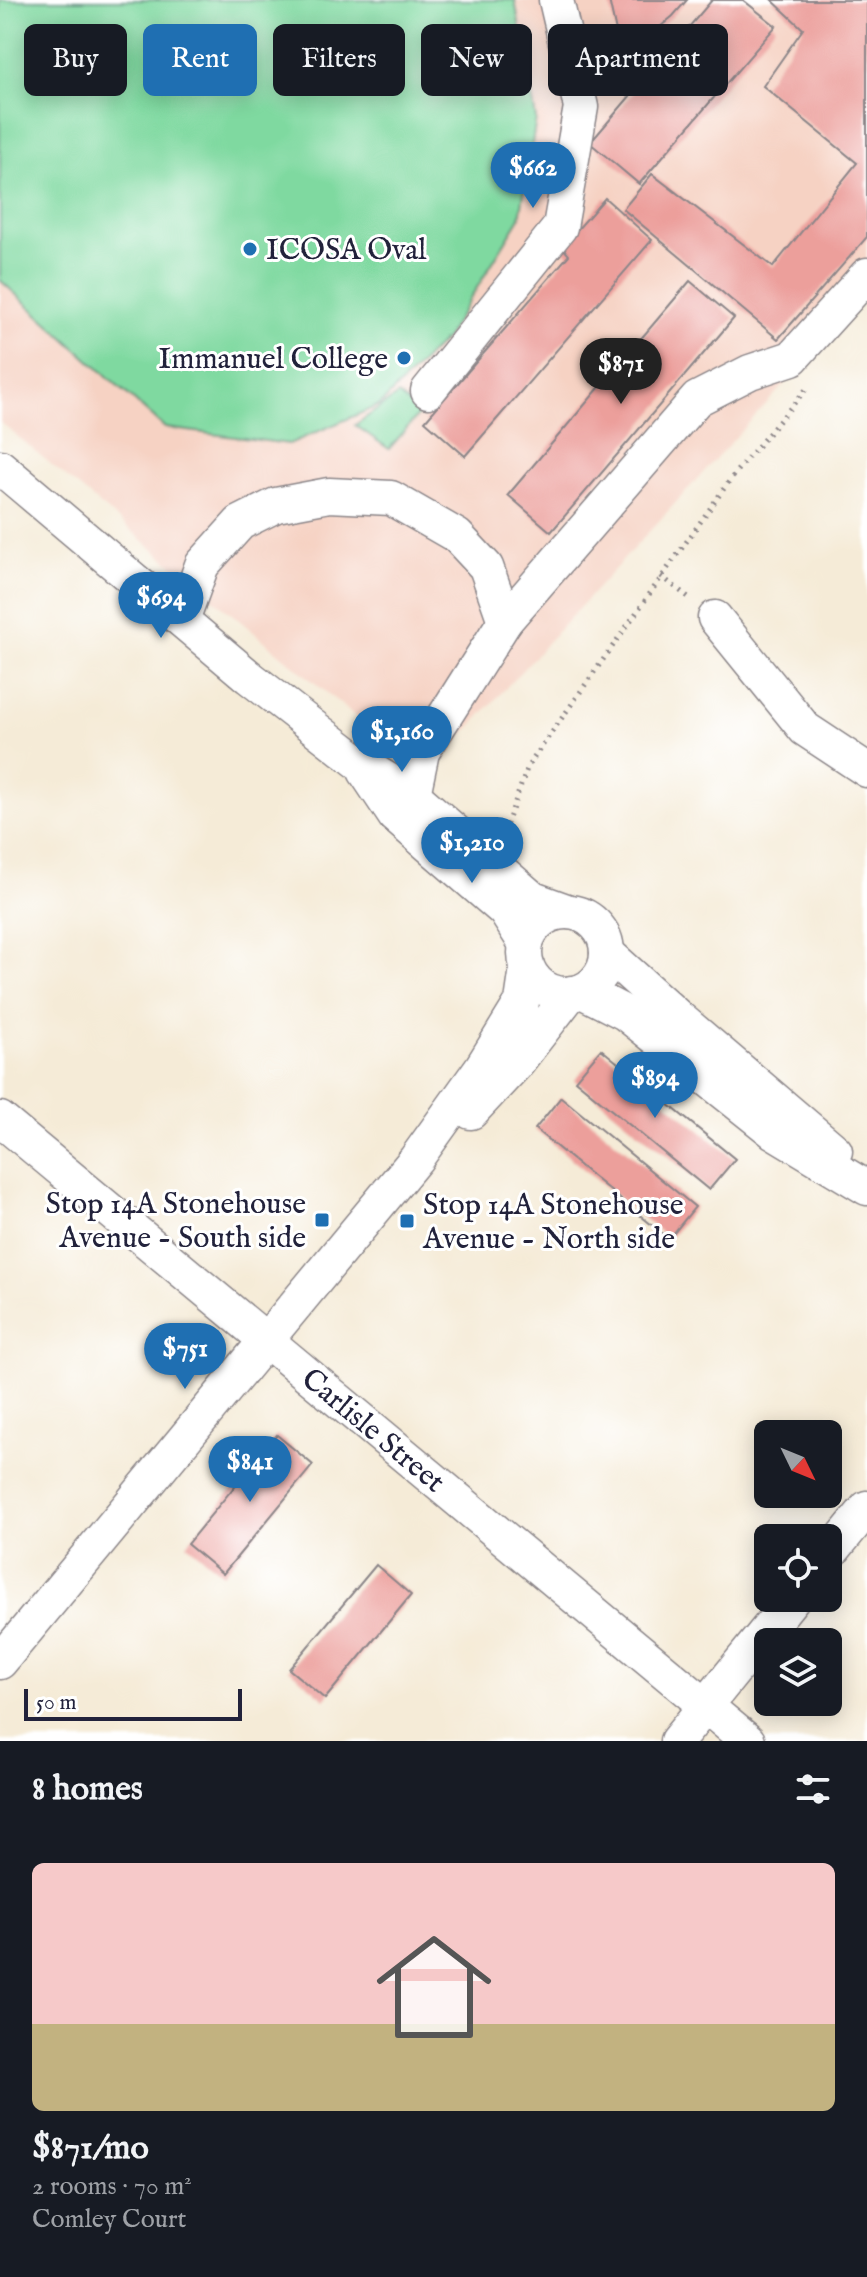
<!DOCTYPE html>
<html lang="en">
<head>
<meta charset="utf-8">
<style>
	:root { --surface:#171b24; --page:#20242c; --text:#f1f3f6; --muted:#9ea1a6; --line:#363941; --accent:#1f6fb2 }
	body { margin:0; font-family:"IM FELL English",serif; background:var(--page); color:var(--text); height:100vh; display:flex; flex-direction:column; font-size:30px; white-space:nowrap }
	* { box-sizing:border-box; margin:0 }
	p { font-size:26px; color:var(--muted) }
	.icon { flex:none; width:44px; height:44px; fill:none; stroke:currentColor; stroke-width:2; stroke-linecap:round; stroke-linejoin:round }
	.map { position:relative; height:1741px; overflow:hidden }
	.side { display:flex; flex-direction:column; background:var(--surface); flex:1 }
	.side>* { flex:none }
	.hud { position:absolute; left:24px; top:24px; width:820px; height:72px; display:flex; gap:16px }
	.needle { width:52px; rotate:133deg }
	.fabs { position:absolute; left:754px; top:1420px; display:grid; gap:16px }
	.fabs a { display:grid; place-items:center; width:88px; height:88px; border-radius:12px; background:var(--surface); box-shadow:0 4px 20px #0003; font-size:40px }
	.scale { position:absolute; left:24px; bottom:20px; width:218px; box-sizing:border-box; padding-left:8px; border:4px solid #22223b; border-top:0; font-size:22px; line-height:28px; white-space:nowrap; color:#22223b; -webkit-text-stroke:6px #fff; paint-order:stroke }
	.price { position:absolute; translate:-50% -68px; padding:0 18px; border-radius:28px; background:var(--accent); color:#fff; font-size:26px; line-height:52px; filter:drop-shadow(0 2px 4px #0008) }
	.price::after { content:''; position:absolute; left:50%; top:48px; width:24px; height:18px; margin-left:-12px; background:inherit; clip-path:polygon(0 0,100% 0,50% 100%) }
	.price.on { background:#222; color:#fff }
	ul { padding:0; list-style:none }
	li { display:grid; align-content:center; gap:16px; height:424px; padding:0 32px }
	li+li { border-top:2px solid var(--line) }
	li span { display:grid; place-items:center; height:248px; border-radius:12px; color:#555 }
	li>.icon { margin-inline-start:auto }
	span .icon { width:144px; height:144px; fill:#fffc; stroke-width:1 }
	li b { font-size:34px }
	h2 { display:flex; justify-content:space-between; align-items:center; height:96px; padding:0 32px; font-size:34px }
	.pill { padding:0 28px; border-radius:12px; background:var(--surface); box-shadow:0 4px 20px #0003; font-size:28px; line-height:72px }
	.pill.on { background:var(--accent); color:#fff }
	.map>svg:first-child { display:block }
	.built { fill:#f6d2c3 }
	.green { fill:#7fd9a0; stroke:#507e6e; stroke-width:2 }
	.building { fill:#ec9f9b }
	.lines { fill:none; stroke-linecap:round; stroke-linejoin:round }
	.minor-casing { stroke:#8c8689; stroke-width:37 }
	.path { stroke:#8c8689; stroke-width:5; stroke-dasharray:2 6; stroke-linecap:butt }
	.minor { stroke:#fff; stroke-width:34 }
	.poi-dot { fill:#1f6fb2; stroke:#fff; stroke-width:3 }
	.labels { text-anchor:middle; stroke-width:6; stroke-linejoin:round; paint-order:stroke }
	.poi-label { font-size:30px; fill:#22223b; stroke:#fff; text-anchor:start }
	.street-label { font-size:30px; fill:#22223b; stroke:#fff }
</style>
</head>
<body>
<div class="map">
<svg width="867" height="1741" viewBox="0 0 867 1741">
	<rect width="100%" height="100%" fill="#fff"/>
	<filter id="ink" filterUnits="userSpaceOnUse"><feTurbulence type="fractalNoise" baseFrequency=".0125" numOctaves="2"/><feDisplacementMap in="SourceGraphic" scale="16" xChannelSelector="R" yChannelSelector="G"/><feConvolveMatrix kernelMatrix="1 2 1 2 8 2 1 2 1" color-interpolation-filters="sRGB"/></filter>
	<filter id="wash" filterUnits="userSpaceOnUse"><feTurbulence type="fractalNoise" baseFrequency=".006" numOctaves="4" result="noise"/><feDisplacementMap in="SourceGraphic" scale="32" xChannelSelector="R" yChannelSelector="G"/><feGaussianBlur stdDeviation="1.8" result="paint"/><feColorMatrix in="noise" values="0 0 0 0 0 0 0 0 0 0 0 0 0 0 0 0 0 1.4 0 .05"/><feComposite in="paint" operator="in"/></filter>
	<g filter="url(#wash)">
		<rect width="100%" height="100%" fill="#f5ebd7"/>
		<path class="built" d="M0,0H867V294L426,775L0,422Z"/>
		<path class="green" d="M0,0H515L536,119L520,218L446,338L380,405L289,444L165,428L0,280Z
			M398,395L420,413L389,449L355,425Z"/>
		<g id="blocks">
			<path class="building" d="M609,0H687L673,16L622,59Z
				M712,0H743L776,26L639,184L590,143Z
				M772,0H867V237L778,339L623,209L652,174L773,267L857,163L763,86L803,29Z
				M605,198L652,240L465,456L425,421L569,255L562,247Z
				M690,281L734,318L551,532L508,495Z
				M601,1049L735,1159L709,1190L575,1080Z
				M561,1097L695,1207L669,1239L535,1129Z
				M277,1435L313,1465L223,1574L187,1544Z
				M376,1565L411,1595L325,1699L289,1669Z"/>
		</g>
	</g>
	<g filter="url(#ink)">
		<use href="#blocks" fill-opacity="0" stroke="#8c8689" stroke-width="2"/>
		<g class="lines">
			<defs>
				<g id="minor">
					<path d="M428,391L560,227L581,107L556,0"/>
					<path d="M0,467L249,677L361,764L413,795L533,899L569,912"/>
					<path d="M715,618L805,729L867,770"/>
					<path d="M182,620L202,565L240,523L276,505L329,495L391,498L457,536L486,567L505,621L422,752L413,795"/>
					<path d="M505,621L697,399L750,372L792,358L867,275"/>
					<path d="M365,771L395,816L505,911L526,944"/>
					<circle cx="566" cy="953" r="41"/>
					<path d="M607,953L679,1018L835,1151"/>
					<path d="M582,991L625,1013L774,1132L867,1188"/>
					<path d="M471,1112L516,1064L571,993"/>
					<path id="s1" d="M0,1119L748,1741"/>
					<path d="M828,1556L867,1508"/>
					<path d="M0,1662L416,1159L482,1067L522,1002L527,968"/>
					<path d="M677,1741L793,1598"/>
				</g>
			</defs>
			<use href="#minor" class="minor-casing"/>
			<path class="path" d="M661,576L692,600
				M504,832L528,766L735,473L808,387"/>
			<use href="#minor" class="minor"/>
		</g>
	</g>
	<g class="poi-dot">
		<circle cx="250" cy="249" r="8"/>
		<circle cx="404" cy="358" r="8"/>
		<rect x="314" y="1212" width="16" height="16" rx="4"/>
		<rect x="399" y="1213" width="16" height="16" rx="4"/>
	</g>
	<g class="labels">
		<g class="poi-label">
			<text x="266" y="259">ICOSA Oval</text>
			<text x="388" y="368" text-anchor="end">Immanuel College</text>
			<text x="306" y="1213" text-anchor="end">Stop 14A Stonehouse<tspan x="306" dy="34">Avenue - South side</tspan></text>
			<text x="423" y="1214">Stop 14A Stonehouse<tspan x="423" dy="34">Avenue - North side</tspan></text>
		</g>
		<g class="street-label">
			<text dy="10" stroke="none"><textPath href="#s1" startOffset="486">Carlisle Street</textPath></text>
		</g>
	</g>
</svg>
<div class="fabs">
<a><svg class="needle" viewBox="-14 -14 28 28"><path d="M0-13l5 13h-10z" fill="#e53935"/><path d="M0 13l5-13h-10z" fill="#9ea1a6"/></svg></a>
<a><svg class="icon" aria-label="locate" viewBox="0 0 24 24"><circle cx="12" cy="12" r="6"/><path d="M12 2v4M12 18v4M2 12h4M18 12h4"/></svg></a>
<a><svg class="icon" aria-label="layers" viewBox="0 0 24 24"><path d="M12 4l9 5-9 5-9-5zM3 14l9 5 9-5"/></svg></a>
</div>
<div class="scale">50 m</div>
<b class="price" style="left:533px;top:210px">$662</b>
<b class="price on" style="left:621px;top:406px">$871</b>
<b class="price" style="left:161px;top:640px">$694</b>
<b class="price" style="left:402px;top:774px">$1,160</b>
<b class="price" style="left:472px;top:885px">$1,210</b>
<b class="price" style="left:655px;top:1120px">$894</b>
<b class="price" style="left:185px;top:1391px">$751</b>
<b class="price" style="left:250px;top:1504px">$841</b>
<div class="hud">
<a class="pill">Buy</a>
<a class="pill on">Rent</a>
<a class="pill">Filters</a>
<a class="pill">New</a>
<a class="pill">Apartment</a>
</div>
</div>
<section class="side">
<h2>8 homes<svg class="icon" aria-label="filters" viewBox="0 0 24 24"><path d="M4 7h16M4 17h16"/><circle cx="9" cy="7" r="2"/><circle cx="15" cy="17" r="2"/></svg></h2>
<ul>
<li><span style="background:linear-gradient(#f6c9c9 65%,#c2b280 0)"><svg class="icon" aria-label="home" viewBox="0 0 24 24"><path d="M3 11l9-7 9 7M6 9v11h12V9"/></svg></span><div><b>$871/mo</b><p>2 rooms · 70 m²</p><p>Comley Court</p></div></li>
</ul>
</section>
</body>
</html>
